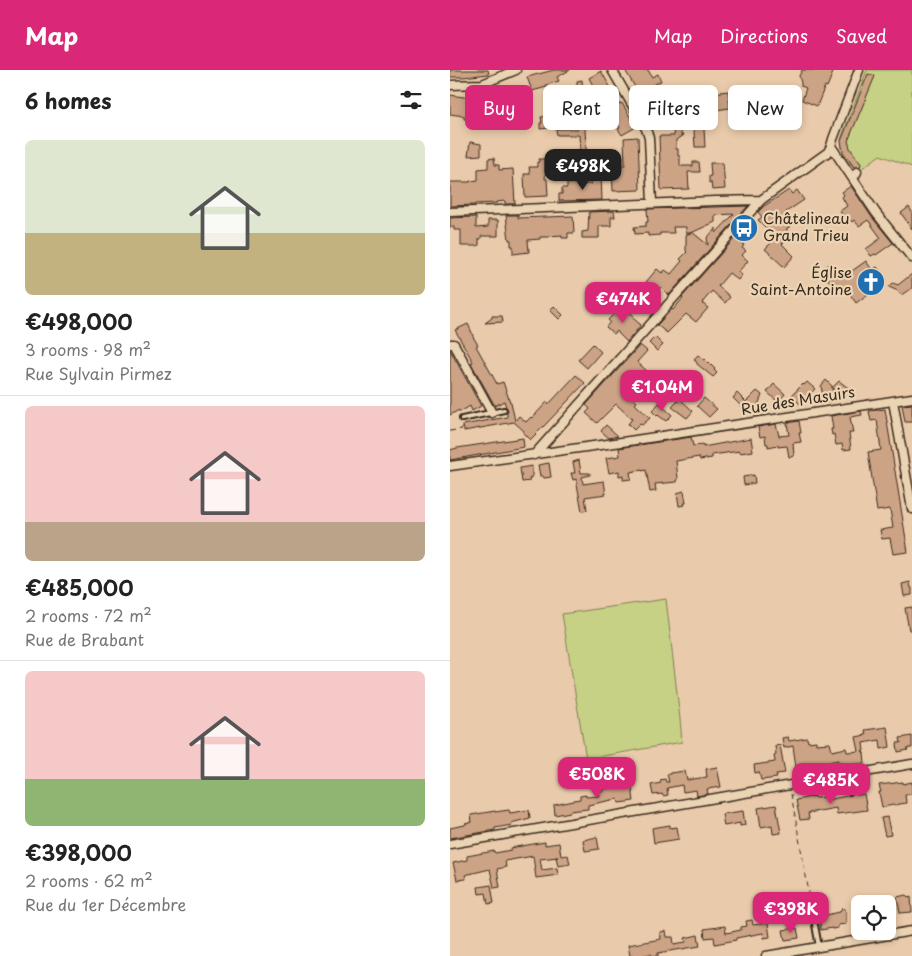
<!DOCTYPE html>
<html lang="en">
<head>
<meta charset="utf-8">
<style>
	:root { --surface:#fff; --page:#f6f6f6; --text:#222; --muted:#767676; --line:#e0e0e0; --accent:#db2777 }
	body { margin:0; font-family:"Playpen Sans",sans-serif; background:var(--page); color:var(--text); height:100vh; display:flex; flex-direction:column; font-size:19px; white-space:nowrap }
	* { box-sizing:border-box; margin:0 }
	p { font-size:16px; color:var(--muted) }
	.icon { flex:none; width:28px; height:28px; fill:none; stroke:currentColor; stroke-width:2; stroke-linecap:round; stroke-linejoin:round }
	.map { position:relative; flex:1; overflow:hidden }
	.drawer { display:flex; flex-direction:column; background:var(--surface); width:450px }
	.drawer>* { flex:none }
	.top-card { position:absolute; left:15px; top:15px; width:371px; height:45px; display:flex; gap:10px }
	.controls { position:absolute; left:401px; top:825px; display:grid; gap:10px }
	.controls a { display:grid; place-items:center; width:45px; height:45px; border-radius:8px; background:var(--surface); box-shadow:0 2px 8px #0003; font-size:25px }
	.price { position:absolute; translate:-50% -42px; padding:0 11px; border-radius:10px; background:var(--accent); color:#fff; font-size:16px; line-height:32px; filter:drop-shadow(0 1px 2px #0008) }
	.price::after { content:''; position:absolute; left:50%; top:30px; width:15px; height:11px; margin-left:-8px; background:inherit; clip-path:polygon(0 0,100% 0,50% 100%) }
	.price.active { background:#222; color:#fff }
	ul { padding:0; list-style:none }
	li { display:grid; align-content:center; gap:10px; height:265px; padding:0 25px }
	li+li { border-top:1px solid var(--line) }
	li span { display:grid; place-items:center; height:155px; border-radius:8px; color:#555 }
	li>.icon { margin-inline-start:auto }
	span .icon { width:90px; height:90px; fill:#fffc; stroke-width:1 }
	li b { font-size:21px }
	h2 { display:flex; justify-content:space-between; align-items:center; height:60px; padding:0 25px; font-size:21px }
	.chip { padding:0 18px; border-radius:8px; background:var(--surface); box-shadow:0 2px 8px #0003; font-size:18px; line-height:45px }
	.chip.active { background:var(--accent); color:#fff }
	header { display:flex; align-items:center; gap:30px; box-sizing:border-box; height:70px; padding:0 25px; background:var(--accent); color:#fff }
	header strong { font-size:24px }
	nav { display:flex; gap:28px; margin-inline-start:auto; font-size:18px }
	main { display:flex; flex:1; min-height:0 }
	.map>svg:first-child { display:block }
	.green { fill:#c6d185; stroke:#807e52 }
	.building { fill:#cda385; stroke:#3b2a1e }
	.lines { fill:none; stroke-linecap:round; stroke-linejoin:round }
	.lane-casing { stroke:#3b2a1e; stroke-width:8 }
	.street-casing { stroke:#3b2a1e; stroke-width:11 }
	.path { stroke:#3b2a1e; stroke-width:1; stroke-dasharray:5 4; stroke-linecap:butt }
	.lane { stroke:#ebd4b4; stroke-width:4 }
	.street { stroke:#ebd4b4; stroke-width:8 }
	.labels { text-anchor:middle; stroke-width:4.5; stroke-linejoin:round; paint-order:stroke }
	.poi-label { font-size:15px; fill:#3b2a1e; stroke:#ebd4b4; text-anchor:start }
	.street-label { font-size:15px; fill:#3b2a1e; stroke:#ebd4b4 }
</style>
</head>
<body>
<header>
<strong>Map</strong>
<nav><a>Map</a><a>Directions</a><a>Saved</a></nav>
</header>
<main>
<section class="drawer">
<h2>6 homes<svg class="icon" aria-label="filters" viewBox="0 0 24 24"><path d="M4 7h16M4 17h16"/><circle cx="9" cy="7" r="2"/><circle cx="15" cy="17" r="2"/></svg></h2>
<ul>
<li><span style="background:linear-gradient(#dfe7d0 60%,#c2b280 0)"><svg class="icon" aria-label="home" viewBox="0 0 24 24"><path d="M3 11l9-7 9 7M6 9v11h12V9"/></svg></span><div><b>€498,000</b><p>3 rooms · 98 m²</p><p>Rue Sylvain Pirmez</p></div></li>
<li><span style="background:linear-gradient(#f6c9c9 75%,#b9a48a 0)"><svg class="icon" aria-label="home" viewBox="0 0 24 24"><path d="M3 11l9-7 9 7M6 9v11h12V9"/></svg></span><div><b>€485,000</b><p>2 rooms · 72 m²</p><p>Rue de Brabant</p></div></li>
<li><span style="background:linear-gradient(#f6c9c9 70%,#8fb573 0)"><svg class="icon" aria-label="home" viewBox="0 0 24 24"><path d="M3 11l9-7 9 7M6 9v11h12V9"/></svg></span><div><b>€398,000</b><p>2 rooms · 62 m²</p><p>Rue du 1er Décembre</p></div></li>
</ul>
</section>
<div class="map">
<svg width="462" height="886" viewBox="0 0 462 886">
	<rect width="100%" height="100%" fill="#e9cbab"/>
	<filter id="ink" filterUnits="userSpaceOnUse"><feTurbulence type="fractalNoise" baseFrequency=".02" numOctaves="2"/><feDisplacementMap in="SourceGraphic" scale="10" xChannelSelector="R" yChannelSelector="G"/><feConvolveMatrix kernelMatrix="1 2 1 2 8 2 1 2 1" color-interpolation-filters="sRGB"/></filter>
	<g filter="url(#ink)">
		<path class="green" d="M417,0H462V97L430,85L407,102L393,84L391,69Z
			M216,529L230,649L232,672L136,689L112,544Z"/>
		<path class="building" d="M0,0H38L39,4L13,7H0Z
			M104,0H120L107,7L109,11L96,15L97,17L82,21L77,7Z
			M175,0H198L202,7L208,4L211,11L199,17L210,35L212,34L215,40L201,48L187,25L189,24Z
			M352,0H384L377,17L375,16L367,36L352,30L356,18L351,16V13L349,6Z
			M151,1L170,34L172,33L186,57L172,65L168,59L170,58L160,40L148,46L147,39L154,36L139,8Z
			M418,4L425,6L398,71L400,78L411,94L410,97H404L393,82L391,71Z
			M132,10L137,93L131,94L129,65H107L106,59H128L127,11Z
			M64,19L65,32L75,30L77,40L67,41V39L56,40V38L34,41V43L30,44L28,53L22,52V50L14,49V46L0,44V25L34,30L33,22Z
			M278,21L280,38L265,40V34L257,35V29H264L263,23Z
			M280,36H285L286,38L290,37L291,47L287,48V53L282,54Z
			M247,40H253L255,77H245L244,61L242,58L248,54Z
			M98,46L99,58L90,59V53H92L91,47Z
			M223,60H231V65H233L226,70V79H228V86H230V96H243V92H249L250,102H238L239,119L211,120L209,66H224Z
			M188,67L190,120L163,121L162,97H169V95H175L174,68Z
			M20,72L31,74V85L18,86Z
			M44,88L45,95H49V100L63,99L65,134H55V131L47,132V133L25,134V135L0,136V112H20V111L28,110V99L38,98V89Z
			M89,89H102V97H96L95,109H97L98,126L75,127L74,104H80L79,97H87V92H89Z
			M260,93H273L275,119L262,120L261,112L259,113V106H261Z
			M144,105H151L152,130L109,131V124H112V118H117V113H126V114H141V109L144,108Z
			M401,116L421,146L443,173L426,185L425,184L421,186L416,179L431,168L418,150L409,156L404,150L402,152L400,150H399L395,145L393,146L390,141L397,136L392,127L394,125L392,122Z
			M339,120L342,124L347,120L354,130L336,142L343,151L341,152V156L336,159L338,161L330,168L334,172L332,174L344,186L334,197L315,179L324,170L319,165L321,163L308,150L312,147L308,142L314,136Z
			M298,136L219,225L211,217L207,222L196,212L207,199L212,203L215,200L221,204L232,191L230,189L237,182L236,181V165L242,162L258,175L257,168L266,158V163L284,144L265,145V152L241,163H236V157H223L224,163H210V165L198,166V163L185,164L184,157L196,156V152H198L197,139Z
			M459,137L462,142V159L451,143Z
			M164,141L165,147H161V156H149V168H132V162L138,161L139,142Z
			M56,145H68V148L123,146L124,163H118V168H112V165L99,166V167H90V169L78,170L79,182L63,184V176H61V170H59Z
			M26,147V158L38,157V150H48V166H31V169H29V175H28V176H11V160H4V157H0V148Z
			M286,167L294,175L292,178L296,181L292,185L298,191L288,202L292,205L288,210L279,203L268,216L280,227L275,233L262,221L252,233L258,238L246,252L236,244L217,263L207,255L222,239L223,240L233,228L232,227Z
			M416,191L422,200L427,197L434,206L431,208L437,210L406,233L395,217L390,220L383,210L380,212L371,200L381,193L392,208Z
			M462,204V218L451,225L448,221L439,217L443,213L448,215Z
			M172,235L184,246L183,247L184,249L191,255L177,272L169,264L167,261L164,264L156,257L160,252L158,250Z
			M104,236L113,245L109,249L100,240Z
			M42,246H52L53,252L35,253L42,248Z
			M18,254L23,265H22L28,275L26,276L47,314L53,312L60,332H61L65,351L69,346L76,352L81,347L82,348L97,332L99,334L126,305L135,313L95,355L80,370L73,363L74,361L64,352L14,361L13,355L57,347V343L58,340L56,337L54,331L45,336L21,293L23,292L5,260Z
			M205,267L213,275L207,281L199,273Z
			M143,274L151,282L137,298L128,290Z
			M190,275L197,281L187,292L208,311L203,316L192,305L182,316L185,319L179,325L187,332L185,334L200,348L192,355L190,354L184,360L178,354L182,349L166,334L147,353L136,343L140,339L136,335Z
			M0,280L31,336L22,341L20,336L10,342L9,340L0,345Z
			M248,285L254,290L255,289L265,299L264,300L267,303L263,307L247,294V293L244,289Z
			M376,310L382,316V318L389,311L401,320L393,328L382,318L384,331L378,332L377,325L373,326L371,316Z
			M357,312L365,319L350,334L341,326L353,314L354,315Z
			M324,314L335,324L328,332L317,322Z
			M307,321L312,325L308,335L304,339L297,334L293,338L283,328L287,323L296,332Z
			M254,328L267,339L259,347L247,336Z
			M230,329L243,341L237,348L222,337Z
			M209,333L222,345L216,351L208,345L207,346L202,341Z
			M462,334V352H455L452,335Z
			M435,339L458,482L443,484L440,468L432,469L430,460L443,458L440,439L427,441L418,382L431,380L427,350L421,351L419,341Z
			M411,341L412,345L400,347L403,363H399L401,379L393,380L392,374L386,375L384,364L382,365L381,359H383L381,346Z
			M349,351L351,363H349L351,372L343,373L344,386L339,387L337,376L328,377V375L318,377V374H316L315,366L310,367L308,357L326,354L329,366L339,365L337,353Z
			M156,355L168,366L159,368L151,361Z
			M241,367L243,376L253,375V377L301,368L303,381L290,383V381L262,385V388L250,390L249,387L226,391L228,408L227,412L205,414L206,421L200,422L196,400L192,401V400L180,402L181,409L173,410V405L169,406V401L159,403L156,388L170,386L169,378Z
			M73,368L74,377L0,390V380L7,378Z
			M129,390L131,403H140V405L132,407L133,414L154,411L156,424L135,427L137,440L132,441L126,409L123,410L121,403H125L123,392Z
			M99,393L101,407L94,408L93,406H90L88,395Z
			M82,396V407L79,408L80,411L72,412L70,398Z
			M304,405L305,413L294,415L293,407Z
			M234,421L236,433H234L235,435L229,436L227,423Z
			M460,512L461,518H462V525L454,526L452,514Z
			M462,537V560H459L455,538Z
			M437,657L440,677L431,679L430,670L413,673L414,681H412L414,683L415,693L391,696L389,690L346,697L343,676L334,678L332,668L338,667L339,671L357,668L358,672L366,671V674L380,673L382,681L396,678L397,682L409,681L406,667L416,665L415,660Z
			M462,666V678H458V680L448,682L447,673H451L450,668Z
			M330,675L335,703L326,704L327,708L311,710L309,702L305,703L304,695L325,692L324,685L326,684L325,676Z
			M267,697L271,717L257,719L258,724L247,726L246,720L233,722L232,715L217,718L218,725L213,726L212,724L203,725L201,715L211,713L210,710L215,709L216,712H219L217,704H220V703L235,701L237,710L257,707L256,699Z
			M453,712V714L462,712V724L455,725L456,733L432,737L429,722H431L429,715Z
			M174,713V718L182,717L184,731L169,733L168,729L162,730L138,735V739L120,741V742L105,745L104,735L124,731V730L130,729V726L136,725V727L150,726L149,721H153L152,719L166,717V715Z
			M407,721V725L414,724L417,740L387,744L386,738L358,743L359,749L350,750L346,730L365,726V728L376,727L377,730L402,725L401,722Z
			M326,735L331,763L323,764L322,755L311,757L308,738Z
			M59,740L60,743L79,740L80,748L61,753L62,755L45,758V760L0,768V758L15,755V754L22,752L21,745L45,741V742Z
			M293,741L295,755L290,756V753L274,756L272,744Z
			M437,747L441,765L435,766L431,748Z
			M220,755V758L227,757L229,769L204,773L202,758Z
			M147,767L149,779L135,781L133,770Z
			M95,772V775L109,773L111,786L118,785L120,794L108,796L106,787H108L90,789L92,800L107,798L108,805L86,808L83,786L55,791L56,797L47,799L50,817L44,818L40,799L15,805L16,809L7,810L3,793L17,790V786L44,781L45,783L61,780V778L66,777Z
			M41,815L44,833L38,834L36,823L29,824L28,817Z
			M456,825L459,828L461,827L462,842L450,843L447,827Z
			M392,837L396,841V854L388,855V858L382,859V858L371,860L370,853H368L367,845L372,844L375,840L376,845L390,842Z
			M302,850L303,855L318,853L320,867L314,868L313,863L286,868V870L265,874L264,867L255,868L254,859L275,856L276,863L291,860V857L297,856L296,851Z
			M347,858L349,868L335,870L333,860Z
			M216,861L217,867H223L224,874L236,872L235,868L248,865L250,876L208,883V886H202L201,884L189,886H180L178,875L211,869L210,862Z"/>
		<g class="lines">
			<defs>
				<path id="lane" d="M12,349L54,340
					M365,855L369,877"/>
				<path id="street" d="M162,0L196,59L199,68L202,133
					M0,15L32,14L66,0
					M381,76L403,109
					M407,102L403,109L426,143L462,188
					M0,142L265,131L311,130
					M0,274H4L42,343
					M443,331L462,439
					M84,385L311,130L378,82L381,76L383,69L409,0
					M0,396L179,371L462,328
					M0,774L462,694
					M316,886L462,861"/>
			</defs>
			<use href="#lane" class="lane-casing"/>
			<use href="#street" class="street-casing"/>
			<path class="path" d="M0,361L12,359V355
				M341,724L364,850"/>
			<use href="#lane" class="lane"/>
			<use href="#street" class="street"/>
		</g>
	</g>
	<defs>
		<symbol id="bus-disc" viewBox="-11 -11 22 22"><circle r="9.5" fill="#1f6fb2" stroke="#ebd4b4"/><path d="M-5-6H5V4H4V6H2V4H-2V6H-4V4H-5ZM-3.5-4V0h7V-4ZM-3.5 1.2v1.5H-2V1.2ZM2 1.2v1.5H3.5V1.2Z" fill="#fff"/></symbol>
		<symbol id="church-disc" viewBox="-11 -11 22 22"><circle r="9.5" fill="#1f6fb2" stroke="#ebd4b4"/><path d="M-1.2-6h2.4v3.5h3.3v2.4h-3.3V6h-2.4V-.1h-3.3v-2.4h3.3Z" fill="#fff"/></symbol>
	</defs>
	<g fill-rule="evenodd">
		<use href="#bus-disc" x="278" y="142" width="32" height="32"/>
		<use href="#church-disc" x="405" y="196" width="32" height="32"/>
	</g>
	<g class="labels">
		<g class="poi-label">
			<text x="313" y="154">Châtelineau<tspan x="313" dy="17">Grand Trieu</tspan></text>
			<text x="402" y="208" text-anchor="end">Église<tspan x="402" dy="17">Saint-Antoine</tspan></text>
		</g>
		<g class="street-label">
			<text transform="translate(348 331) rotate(-9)" y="5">Rue des Masuirs</text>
		</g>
	</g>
</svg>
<div class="controls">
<a><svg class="icon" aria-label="locate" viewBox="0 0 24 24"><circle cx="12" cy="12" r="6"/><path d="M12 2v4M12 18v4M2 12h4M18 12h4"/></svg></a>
</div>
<b class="price active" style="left:133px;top:121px">€498K</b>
<b class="price" style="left:173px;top:254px">€474K</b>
<b class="price" style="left:212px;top:342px">€1.04M</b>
<b class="price" style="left:147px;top:729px">€508K</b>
<b class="price" style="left:381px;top:735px">€485K</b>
<b class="price" style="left:341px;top:864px">€398K</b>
<div class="top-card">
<a class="chip active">Buy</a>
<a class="chip">Rent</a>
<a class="chip">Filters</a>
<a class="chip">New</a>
</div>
</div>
</main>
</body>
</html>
